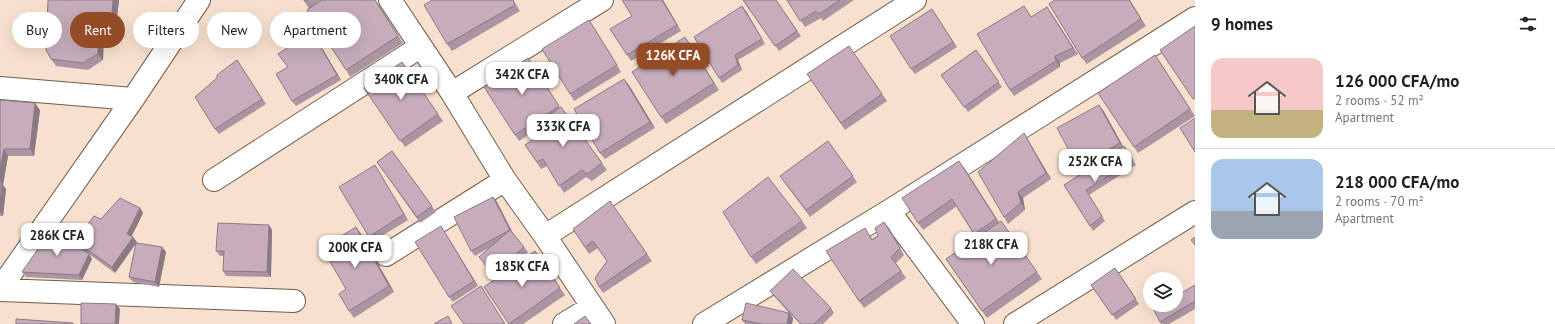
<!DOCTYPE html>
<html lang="en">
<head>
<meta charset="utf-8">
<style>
	:root { --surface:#fff; --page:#f6f6f6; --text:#202124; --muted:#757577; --line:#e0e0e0; --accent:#934c26 }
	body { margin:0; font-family:"PT Sans",sans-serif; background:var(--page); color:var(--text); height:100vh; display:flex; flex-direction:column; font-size:15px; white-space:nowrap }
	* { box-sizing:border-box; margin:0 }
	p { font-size:13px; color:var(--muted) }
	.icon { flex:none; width:22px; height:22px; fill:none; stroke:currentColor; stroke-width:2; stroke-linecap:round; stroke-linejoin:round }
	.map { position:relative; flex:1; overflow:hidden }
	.details { display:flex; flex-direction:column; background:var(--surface); width:360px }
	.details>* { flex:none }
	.top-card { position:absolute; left:12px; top:12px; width:380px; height:36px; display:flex; gap:8px }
	.controls { position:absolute; left:1143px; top:272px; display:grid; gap:8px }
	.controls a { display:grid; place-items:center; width:40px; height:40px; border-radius:50%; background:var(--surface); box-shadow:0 4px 16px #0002; font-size:20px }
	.price { position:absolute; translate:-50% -34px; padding:0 9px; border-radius:8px; background:#fff; color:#222; font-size:13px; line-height:26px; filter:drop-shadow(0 1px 2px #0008) }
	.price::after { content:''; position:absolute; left:50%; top:24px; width:12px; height:9px; margin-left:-6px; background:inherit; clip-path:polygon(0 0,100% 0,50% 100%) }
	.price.on { background:var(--accent); color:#fff }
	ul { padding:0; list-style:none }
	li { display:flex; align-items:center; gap:12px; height:100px; padding:0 16px }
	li+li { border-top:1px solid var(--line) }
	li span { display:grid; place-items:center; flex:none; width:112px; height:80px; border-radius:12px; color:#555 }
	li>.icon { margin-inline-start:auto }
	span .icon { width:48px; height:48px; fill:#fffc; stroke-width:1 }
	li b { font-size:17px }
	h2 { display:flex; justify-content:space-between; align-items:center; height:48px; padding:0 16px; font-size:17px }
	.pill { padding:0 14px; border-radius:18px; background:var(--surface); box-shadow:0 4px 16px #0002; font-size:14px; line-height:36px }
	.pill.on { background:var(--accent); color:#fff }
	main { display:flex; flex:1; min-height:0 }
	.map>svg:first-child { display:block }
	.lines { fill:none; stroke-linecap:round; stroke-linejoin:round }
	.minor-casing { stroke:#705d4c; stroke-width:24 }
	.minor { stroke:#fff; stroke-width:22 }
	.wall { fill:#ab95a2 }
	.shaded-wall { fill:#8b7984 }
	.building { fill:#c7adbc; stroke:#8b7984 }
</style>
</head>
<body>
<main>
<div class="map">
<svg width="1195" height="324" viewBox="0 0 1195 324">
	<rect width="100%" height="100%" fill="#f7e1ce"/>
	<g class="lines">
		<defs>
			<path id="minor" d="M390,0L452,93L505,180L545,236L604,324
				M0,88L133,99
				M452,93L602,0
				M214,180L420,47
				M889,211L973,324
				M545,236L915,0
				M386,255L505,180
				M0,289L133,99L199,0
				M0,290L294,301
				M564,324L592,307
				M704,324L889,211L1195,18
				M1015,324L1195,212"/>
		</defs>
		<use href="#minor" class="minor-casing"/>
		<use href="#minor" class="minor"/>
	</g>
	<path class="wall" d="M119,0L115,34L104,33L103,60L88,70L56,66L51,59Z
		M304,0H375L403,43L350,77L346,70L309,9Z
		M513,0L520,11L452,51L447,44Z
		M663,0L681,31L631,61L610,29Z
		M743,0H776L801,36L779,51Z
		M787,0H854L823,21L821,18L805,27Z
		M1055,0H1130L1146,26L1087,64L1082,58Z
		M932,9L957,47L915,74L911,69Z
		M746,11L765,44L738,60L742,70L722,83L719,78Z
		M1052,14L1078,54L1060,63V67L1014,96L1010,90L1031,17Z
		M589,20L621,72L574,101L570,94Z
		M316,38L341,80L296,106L292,101L288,67Z
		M690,44L719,90L666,124L661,117Z
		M849,46L887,101L845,130L807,74Z
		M976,50L1002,87L968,112L941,75Z
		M528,58L560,108L561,107L607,170L592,181L586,177L564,193L547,166L541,169L525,145L544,132L541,127L519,141L515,135Z
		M237,60L266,104L219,134L215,129L217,78Z
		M402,62L443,121L405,147L364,88Z
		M1160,62L1195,116L1138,153L1134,147Z
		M624,79L655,128L605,159L600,153Z
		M0,100L40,110L34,156H8L3,185L6,189L3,216H0Z
		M1103,110L1123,146H1124L1136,165L1089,195L1105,221L1093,231L1064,185L1096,164L1082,172L1078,167Z
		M1024,133L1028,140L1051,179L1023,198L1025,210L1008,224L1004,217Z
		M828,141L857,182L810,217L780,176Z
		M392,151L436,212L420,223L377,162Z
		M375,165L408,220L372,242L369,237Z
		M964,167L999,222L1001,221L1042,279L987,318L946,259L977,238L957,206L923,230L918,223Z
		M493,197L497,202L513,233L528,252L505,273L535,251L565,295L523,324H509L484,287L496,279L479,257L489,248L475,256L471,251Z
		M610,201L652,261L603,293L599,287L607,261L598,248L589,254L573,229Z
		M140,208L143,213L132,236L137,242L136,243L162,247L166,252L159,287L133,282L129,277L136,243L115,273L79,247L75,241L101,219Z
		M802,221L807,228L756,264L751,257Z
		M269,225L272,230L271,277L226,276L223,271L224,256H220L216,251Z
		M441,226L478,286L453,302L449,297Z
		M356,227L361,234L394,292L354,318L349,311Z
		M865,228L872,239L889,228L904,255L896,263L906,278L864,308L859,301Z
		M89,254L92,259L82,280L26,277L22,272Z
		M1115,268L1139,304L1116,320L1091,285Z
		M1195,285V309L1169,324H1161L1160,322Z
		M770,291L831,308L834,313L823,324H800L790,313L793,318L792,324H745L742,320L789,313L774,296Z"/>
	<path class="shaded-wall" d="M113,0H119L115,34L111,27Z
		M662,0H663L681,31L677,25Z
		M742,6L746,11L765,44L762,39Z
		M589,20L593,27L621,72L617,65Z
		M99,27L104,33L103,60L98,54Z
		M312,32L316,38L341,80L337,75Z
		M735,55L738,60L742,70L738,65Z
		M1055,56L1060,63V67L1056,61Z
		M624,79L629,85L655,128L650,122Z
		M35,103L40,110L34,156L30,149Z
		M1099,105L1103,110L1124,148L1120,143Z
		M1024,133L1028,140L1051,179L1046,173Z
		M4,149L8,156L3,185L6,189L3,216L0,212V204L2,184L0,181V169Z
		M375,165L408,220L404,214Z
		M1018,192L1023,198L1025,210L1021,203Z
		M493,197L497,202L514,236L510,230Z
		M140,208L143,213L130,239L127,234Z
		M884,222L889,228L904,255L900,248Z
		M269,225L272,230L271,277L267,272Z
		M441,226L444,231L478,286L474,281Z
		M356,227L361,234L394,292L389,286Z
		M133,237L137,242L115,273L112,267Z
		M162,247L166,252L159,287L155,282Z
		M89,254L92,259L82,280L79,275Z
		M116,304L120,309L119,324H115Z
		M789,313L793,318L792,324H787Z"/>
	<path class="building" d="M48,0H113L111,27H99L98,54L83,63L51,59L46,50Z
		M304,0H308L305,2Z
		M322,0H375L398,36L346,70L307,10Z
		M432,0H513L515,5L447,44L424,5Z
		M622,0H662L677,25L627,55L610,29L632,16Z
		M743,0H776L797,31L775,46Z
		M787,0H840L819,14L816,11L800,21Z
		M1055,0H1129L1141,19L1082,58L1049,4Z
		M742,6L762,39L735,55L738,65L719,78L694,37Z
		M1024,6L1031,17L1047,7L1073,48L1055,56L1056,61L1010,90L977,34Z
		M932,9L953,42L911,69L890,36Z
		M589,20L617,65L570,94L542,49Z
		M1195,26V98L1193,99L1160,50Z
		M312,32L337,75L292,101L276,74L288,67L278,54Z
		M685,37L714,83L661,117L632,72Z
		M849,46L882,94L841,123L807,74Z
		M976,50L999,82L964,107L941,75Z
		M1155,55L1190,109L1134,147L1098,93Z
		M528,58L559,106L515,135L484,87Z
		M237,60L262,99L215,129L195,97L217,78V75Z
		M402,62L438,114L400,141L364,88Z
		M624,79L650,122L600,153L574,109Z
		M0,100L35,103L30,149H4L0,169Z
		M1099,105L1120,143L1078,167L1057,128Z
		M561,107L602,163L587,174L582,170L559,186L543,159L537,162L525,145L544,132L539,122Z
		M1195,118V152L1180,128Z
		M1024,133L1046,173L1018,192L1021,203L1004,217L978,172Z
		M828,141L853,176L806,210L780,176Z
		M1124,146L1133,160L1086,190L1102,216L1090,226L1064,185Z
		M392,151L432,206L417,217L377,162Z
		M959,161L996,219L974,234L952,199L918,223L902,198Z
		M375,165L404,214L369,237L339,187Z
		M768,177L802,221L751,257L723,212Z
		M0,184H2L0,204Z
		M493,197L510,230L471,251L454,217Z
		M120,198L140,208L127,234L133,237L112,267L75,241L94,216L101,219Z
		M610,201L647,254L599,287L595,278L607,261L593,241L585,247L573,229Z
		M1001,221L1037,272L982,311L946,259Z
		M884,222L900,248L891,257L901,271L859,301L826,251L865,228L872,240L878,236L875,228Z
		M218,223L269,225L267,272L223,271L224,251H216Z
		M441,226L474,281L449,297L415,242Z
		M356,227L389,286L349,311L339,294L346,289L322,248Z
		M52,229L89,254L79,275L22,272Z
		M510,230L524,247L493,274L479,257Z
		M1195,237V245L1191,240Z
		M136,243L162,247L155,282L129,277Z
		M535,251L560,288L509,324L484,287Z
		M1115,268L1136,299L1112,315L1091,285Z
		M793,269L831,308L814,324H801L770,291Z
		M1195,285V301L1160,322L1154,310L1161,305H1176V296Z
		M481,286L505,324H464L451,306Z
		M81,303L116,304L115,324H81Z
		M746,303L789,313L787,324H762L742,320Z
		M448,316L452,324H434Z
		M585,316L591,324H574Z
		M16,319L73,323V324H16Z"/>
</svg>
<div class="controls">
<a><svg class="icon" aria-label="layers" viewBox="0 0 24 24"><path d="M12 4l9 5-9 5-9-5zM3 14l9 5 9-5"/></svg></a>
</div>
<b class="price on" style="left:673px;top:77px">126K CFA</b>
<b class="price" style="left:522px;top:96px">342K CFA</b>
<b class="price" style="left:401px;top:101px">340K CFA</b>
<b class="price" style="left:563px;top:148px">333K CFA</b>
<b class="price" style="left:1095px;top:183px">252K CFA</b>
<b class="price" style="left:57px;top:257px">286K CFA</b>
<b class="price" style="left:991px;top:266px">218K CFA</b>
<b class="price" style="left:355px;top:269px">200K CFA</b>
<b class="price" style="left:522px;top:288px">185K CFA</b>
<div class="top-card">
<a class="pill">Buy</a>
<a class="pill on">Rent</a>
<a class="pill">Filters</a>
<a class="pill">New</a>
<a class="pill">Apartment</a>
</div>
</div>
<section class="details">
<h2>9 homes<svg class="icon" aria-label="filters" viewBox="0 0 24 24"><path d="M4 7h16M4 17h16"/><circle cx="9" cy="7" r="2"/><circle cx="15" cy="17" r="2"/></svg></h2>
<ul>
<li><span style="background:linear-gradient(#f6c9c9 65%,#c2b280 0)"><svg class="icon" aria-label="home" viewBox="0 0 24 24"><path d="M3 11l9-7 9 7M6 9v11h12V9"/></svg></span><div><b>126 000 CFA/mo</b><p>2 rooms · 52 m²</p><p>Apartment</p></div></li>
<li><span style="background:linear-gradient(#a9c7e8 65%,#9aa5b1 0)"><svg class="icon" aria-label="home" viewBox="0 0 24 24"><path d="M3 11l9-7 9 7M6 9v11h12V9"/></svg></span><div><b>218 000 CFA/mo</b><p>2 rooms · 70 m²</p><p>Apartment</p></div></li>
</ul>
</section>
</main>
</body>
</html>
